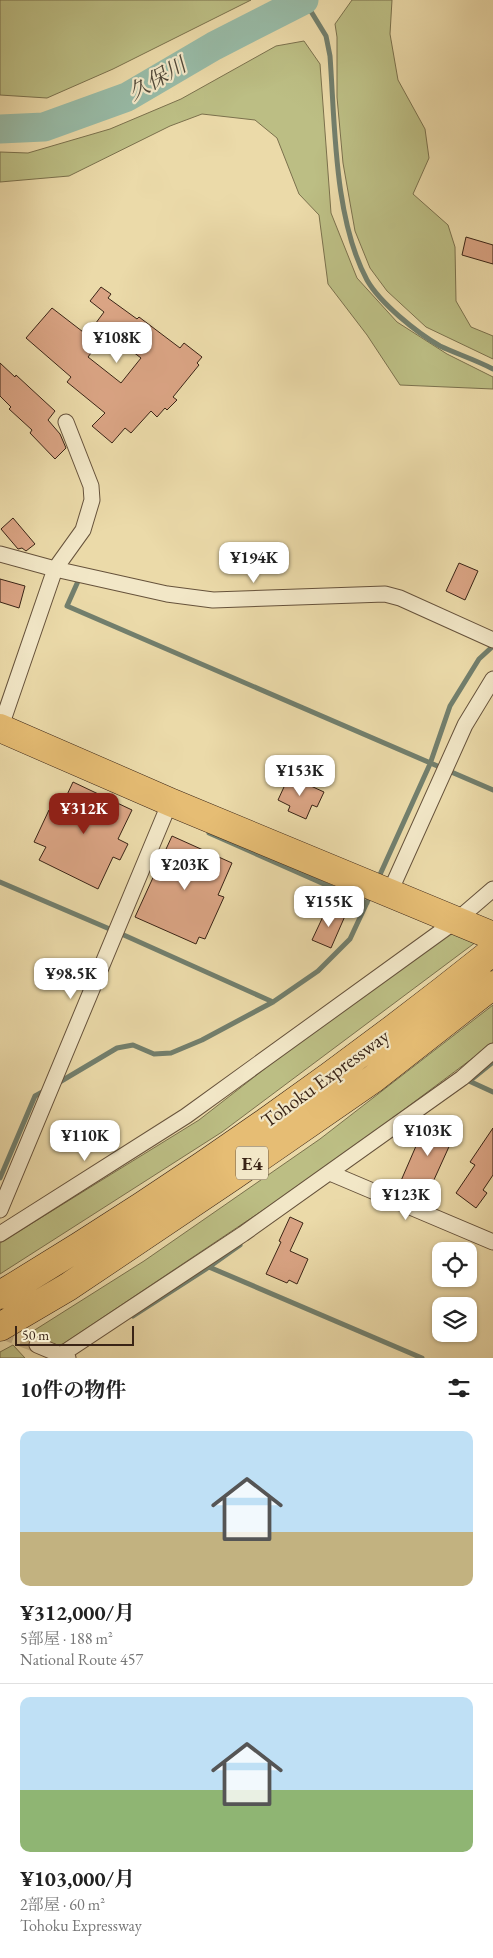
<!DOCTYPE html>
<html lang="ja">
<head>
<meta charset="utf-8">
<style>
	:root { --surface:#fff; --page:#f6f6f6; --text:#222; --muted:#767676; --line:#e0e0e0; --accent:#8f2418 }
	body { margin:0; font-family:"EB Garamond","Noto Serif JP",serif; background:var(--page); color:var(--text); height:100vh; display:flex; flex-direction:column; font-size:19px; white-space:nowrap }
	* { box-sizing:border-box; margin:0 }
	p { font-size:16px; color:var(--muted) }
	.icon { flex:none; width:28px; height:28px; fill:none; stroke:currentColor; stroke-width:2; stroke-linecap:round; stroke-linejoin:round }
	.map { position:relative; height:1358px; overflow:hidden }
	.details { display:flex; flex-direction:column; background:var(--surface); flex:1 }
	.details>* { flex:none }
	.tools { position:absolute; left:432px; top:1242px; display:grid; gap:10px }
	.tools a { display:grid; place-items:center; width:45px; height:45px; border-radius:10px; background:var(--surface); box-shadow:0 1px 4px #0004; font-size:25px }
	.scale { position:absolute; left:15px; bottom:12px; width:119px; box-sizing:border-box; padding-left:5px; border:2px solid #3a2416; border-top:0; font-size:14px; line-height:18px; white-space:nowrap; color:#3a2416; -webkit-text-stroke:4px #f2e7c7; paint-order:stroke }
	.price { position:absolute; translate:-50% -42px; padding:0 11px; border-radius:10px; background:#fff; color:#222; font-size:16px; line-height:32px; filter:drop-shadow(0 1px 2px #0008) }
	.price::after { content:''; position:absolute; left:50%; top:30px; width:15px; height:11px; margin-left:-8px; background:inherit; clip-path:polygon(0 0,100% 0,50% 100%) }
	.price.active { background:var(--accent); color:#fff }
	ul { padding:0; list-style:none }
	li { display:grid; align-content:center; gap:10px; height:265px; padding:0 20px }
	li+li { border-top:1px solid var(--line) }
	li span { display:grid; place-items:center; height:155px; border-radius:10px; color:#555 }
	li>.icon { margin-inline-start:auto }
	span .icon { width:90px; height:90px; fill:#fffc; stroke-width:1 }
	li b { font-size:21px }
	h2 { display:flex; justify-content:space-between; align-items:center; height:60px; padding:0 20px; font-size:21px }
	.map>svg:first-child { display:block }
	.green { fill:#bcbe84; stroke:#7b714d }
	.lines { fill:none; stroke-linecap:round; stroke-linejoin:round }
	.stream { stroke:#727f6d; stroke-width:5 }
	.river { stroke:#98bba7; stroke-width:29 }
	.building { fill:#daa484; stroke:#3a2416; fill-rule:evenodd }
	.street-tunnel { stroke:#c8b68c; stroke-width:15; stroke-dasharray:15 8; stroke-linecap:butt }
	.street-casing { stroke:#66523b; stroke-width:17 }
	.highway-casing { stroke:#3a2416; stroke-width:29 }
	.street { stroke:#f2e7c7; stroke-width:15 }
	.highway { stroke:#e6bd74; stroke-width:28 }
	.labels { text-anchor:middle; stroke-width:4.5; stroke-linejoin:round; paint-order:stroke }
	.shield { fill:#f2e7c7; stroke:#715e4b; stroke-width:1 }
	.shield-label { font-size:19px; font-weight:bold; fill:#3a2416 }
	.street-label { font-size:20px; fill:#3a2416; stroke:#f2e7c7 }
	.water-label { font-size:21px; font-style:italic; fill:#524a3a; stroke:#f2e7c7 }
</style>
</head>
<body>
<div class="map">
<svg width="493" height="1358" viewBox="0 0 493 1358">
	<rect width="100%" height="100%" fill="#ebdaa9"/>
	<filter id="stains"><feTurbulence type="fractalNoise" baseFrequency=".004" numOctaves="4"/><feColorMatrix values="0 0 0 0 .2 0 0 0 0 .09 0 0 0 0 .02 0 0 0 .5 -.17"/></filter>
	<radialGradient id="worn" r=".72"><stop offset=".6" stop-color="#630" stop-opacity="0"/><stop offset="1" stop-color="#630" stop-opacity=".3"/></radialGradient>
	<path class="green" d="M0,0H251L113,69L47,98L0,95Z
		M352,0H392L390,34L398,80L425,129L429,158L413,194L448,225L455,247L456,301L471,327L493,336V359L426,327L387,291L370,268L355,231L343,163L337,97V37L335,24Z
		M304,41L320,64L331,213L357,278L397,322L447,354L493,377V389L400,385L367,335L328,284L319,215L299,194L277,138L255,120L202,114L170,126L69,176L0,182V152L28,153L110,129L181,99L276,46Z
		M455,932L480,939L222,1132L0,1274V1243L199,1120L431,939Z
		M493,1005V1043L323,1170L63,1344L54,1346L30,1333L144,1261L320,1139Z
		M13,1345L25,1358H0V1352Z"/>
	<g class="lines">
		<path class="stream" d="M304,0L326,36L330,56C335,124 334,219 367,280C380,303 417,333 440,346C457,354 476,360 493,369
			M76,578L79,579L67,606L493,790
			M209,833L367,903
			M378,879L430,764L450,706L479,659L493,646
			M0,882L126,936L273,1002
			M472,1079L493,1062
			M469,1081L493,1092
			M58,1083L117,1048L133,1045L154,1054L171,1053L202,1040L273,1002L318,971L350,939L371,894
			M0,1178L35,1096L46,1090
			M209,1267L240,1245
			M133,1316L209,1267L422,1358"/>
		<path class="river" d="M0,129L44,127L127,97L214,46L304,0"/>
	</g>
	<path class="building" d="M466,237L493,245V264L462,255Z
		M101,287L111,294L108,298L137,319L139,317L180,348L184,343L202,357L197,363L199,365L173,397L177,400L167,410L165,408L157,417L151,411L131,433L125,428L112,443L92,426L105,413L67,382L71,377L26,338L52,308L87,335L104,312L90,301ZM107,332L141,358L121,383L88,357Z
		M0,363L15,377L16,375L55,411L48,420L60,434L66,448L55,459L30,433L32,430L9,409L11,407L0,396Z
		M13,518L35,544L26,551L22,548L18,549L1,529Z
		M459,563L478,571L465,600L446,591Z
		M0,579L25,586L19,608L0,602Z
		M289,776L324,792L317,807L312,805L306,819L288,811L290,806L278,800Z
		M73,782L132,810L118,839L128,844L120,860L113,857L98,889L39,860L46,847L34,842L49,810L58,814Z
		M172,836L232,863L218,895L224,897L205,939L199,937L196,944L135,917Z
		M327,908L345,916L331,948L312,940Z
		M439,1121L457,1129L428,1193L424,1191L423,1194L400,1183L426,1123L436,1128Z
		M493,1128V1175L483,1190L487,1193L476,1208L456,1193L475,1165L470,1162Z
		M290,1217L303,1223L290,1251L308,1259L297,1284L289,1280L287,1283L266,1274L281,1242L279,1241Z"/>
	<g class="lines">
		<path class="street-tunnel" d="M0,1331L37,1345"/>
		<defs>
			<path id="street" d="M0,554L55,569L167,594L213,600L385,594L400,598L493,640
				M0,729L55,569L83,530L92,500L91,486L66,422
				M389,894L465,725L493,679
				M330,1173L493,1242
				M0,1210L170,802
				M0,1234L186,1116L457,920L493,889
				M37,1345L68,1358
				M56,1358L243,1234L462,1078L493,1051"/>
			<path id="highway" d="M0,728L170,802L493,936
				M0,1295C172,1192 337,1076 493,951
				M0,1327L68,1287L233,1176L373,1079L493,985"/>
		</defs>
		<use href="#street" class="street-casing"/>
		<use href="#highway" class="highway-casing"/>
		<use href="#street" class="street"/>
		<use href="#highway" class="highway"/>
	</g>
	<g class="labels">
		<rect class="shield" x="236" y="1146.5" width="32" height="33" rx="4"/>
		<g class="shield-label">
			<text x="252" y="1170">E4</text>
		</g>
		<g class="street-label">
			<text transform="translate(325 1078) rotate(-36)" y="7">Tohoku Expressway</text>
		</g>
		<g class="water-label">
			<text transform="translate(157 79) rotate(-30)" y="7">久保川</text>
		</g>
	</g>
	<rect width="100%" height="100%" filter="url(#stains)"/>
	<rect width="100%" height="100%" fill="url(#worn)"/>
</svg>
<div class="tools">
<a><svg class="icon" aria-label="locate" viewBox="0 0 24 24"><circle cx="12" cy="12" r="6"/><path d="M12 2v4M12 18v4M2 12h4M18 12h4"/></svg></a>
<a><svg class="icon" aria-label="layers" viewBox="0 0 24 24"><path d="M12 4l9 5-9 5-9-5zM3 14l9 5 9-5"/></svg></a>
</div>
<div class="scale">50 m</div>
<b class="price" style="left:117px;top:364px">¥108K</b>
<b class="price" style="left:254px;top:584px">¥194K</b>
<b class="price" style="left:300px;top:797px">¥153K</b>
<b class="price active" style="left:84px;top:835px">¥312K</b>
<b class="price" style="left:185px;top:891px">¥203K</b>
<b class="price" style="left:329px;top:928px">¥155K</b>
<b class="price" style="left:71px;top:1000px">¥98.5K</b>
<b class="price" style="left:428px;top:1157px">¥103K</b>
<b class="price" style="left:85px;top:1162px">¥110K</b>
<b class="price" style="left:406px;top:1221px">¥123K</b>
</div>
<section class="details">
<h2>10件の物件<svg class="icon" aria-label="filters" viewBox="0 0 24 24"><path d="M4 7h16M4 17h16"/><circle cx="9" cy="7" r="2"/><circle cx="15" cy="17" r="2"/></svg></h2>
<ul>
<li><span style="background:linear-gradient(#bfe0f5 65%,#c2b280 0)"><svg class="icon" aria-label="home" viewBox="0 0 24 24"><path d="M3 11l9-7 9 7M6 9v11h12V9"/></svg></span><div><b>¥312,000/月</b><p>5部屋 · 188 m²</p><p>National Route 457</p></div></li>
<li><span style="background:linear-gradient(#bfe0f5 60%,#8fb573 0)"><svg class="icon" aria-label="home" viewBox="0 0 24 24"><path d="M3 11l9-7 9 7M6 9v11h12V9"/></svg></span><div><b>¥103,000/月</b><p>2部屋 · 60 m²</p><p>Tohoku Expressway</p></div></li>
</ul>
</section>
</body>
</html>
